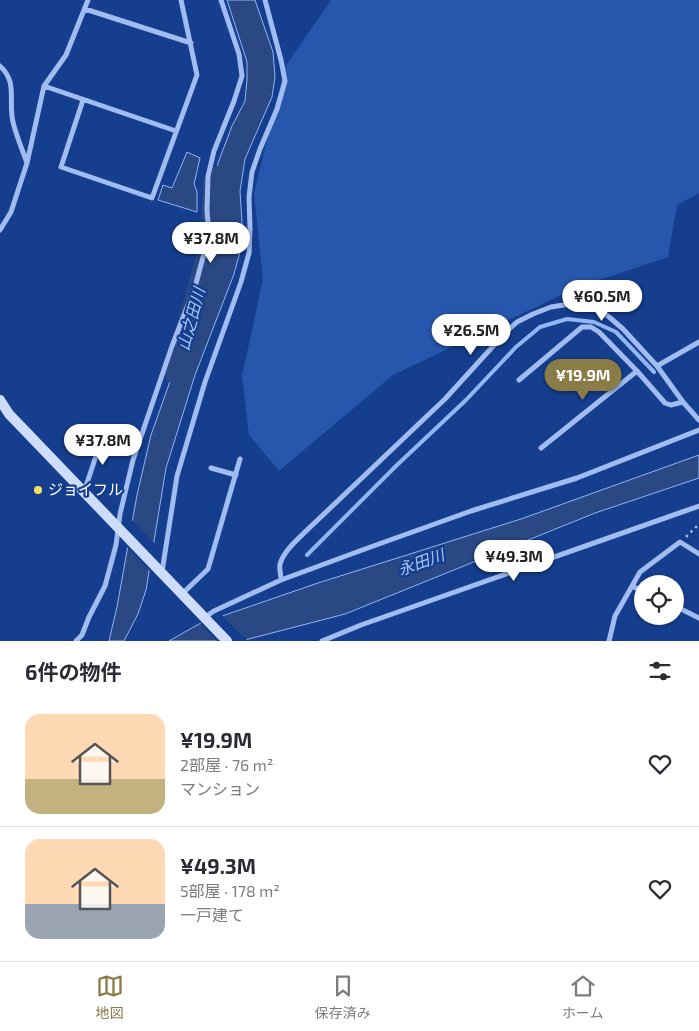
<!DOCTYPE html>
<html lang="ja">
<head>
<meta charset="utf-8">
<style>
	:root { --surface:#fff; --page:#f2f2f3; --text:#2b2b33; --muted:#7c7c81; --line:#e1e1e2; --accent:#8a7c47 }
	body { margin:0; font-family:"Exo 2","Noto Sans JP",sans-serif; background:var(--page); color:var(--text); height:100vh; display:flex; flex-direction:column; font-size:19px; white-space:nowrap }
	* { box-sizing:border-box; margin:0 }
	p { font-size:16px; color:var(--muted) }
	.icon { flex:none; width:28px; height:28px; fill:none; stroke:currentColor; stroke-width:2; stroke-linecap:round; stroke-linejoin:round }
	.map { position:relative; height:641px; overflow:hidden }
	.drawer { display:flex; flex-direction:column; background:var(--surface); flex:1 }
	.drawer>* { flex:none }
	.buttons { position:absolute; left:634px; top:575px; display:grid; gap:10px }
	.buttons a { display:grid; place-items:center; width:50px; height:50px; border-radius:50%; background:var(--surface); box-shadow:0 1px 4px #0004; font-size:25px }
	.price { position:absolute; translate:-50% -42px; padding:0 11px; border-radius:18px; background:#fff; color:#222; font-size:16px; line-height:32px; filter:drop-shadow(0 1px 2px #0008) }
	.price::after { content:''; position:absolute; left:50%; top:30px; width:15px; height:11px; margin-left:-8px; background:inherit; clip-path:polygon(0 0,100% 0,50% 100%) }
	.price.selected { background:var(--accent); color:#fff }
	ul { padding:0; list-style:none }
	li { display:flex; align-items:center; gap:15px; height:125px; padding:0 25px }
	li+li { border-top:1px solid var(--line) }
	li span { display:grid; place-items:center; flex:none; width:140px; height:100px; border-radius:15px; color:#555 }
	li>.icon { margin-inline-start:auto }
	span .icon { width:60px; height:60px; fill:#fffc; stroke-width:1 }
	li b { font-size:21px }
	h2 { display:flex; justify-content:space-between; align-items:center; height:60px; padding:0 25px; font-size:21px }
	.menu { display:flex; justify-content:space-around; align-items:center; height:70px; border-top:1px solid var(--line); background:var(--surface); font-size:14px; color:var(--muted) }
	.menu a { display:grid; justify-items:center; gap:2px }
	.menu .selected { color:var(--accent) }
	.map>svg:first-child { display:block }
	.green { fill:#2757ad }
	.water { fill:#294884; stroke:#92b6f3 }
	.pier { fill:#153e8e }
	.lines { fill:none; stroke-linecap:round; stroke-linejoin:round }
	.stream { stroke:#92b6f3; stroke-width:4 }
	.river { stroke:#294884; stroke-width:24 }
	.path { stroke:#a0bcf0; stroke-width:2.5; stroke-dasharray:2.5 4; stroke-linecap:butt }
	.street { stroke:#a0bcf0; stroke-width:5 }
	.secondary { stroke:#ceddfb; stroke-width:10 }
	.poi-dot { fill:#ffe05f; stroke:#153e8e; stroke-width:2 }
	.labels { text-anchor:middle; stroke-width:4.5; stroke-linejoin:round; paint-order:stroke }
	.poi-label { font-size:15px; fill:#fff; stroke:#153e8e; text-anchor:start }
	.water-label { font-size:16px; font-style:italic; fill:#abc7f7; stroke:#153e8e }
</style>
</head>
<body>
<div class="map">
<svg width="699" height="641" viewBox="0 0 699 641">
	<rect width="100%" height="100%" fill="#153e8e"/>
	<path class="green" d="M331,0H699V193L677,205L668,257L578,287L393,375L279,471L249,435L242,376L263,279L254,193L285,67Z"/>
	<path class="water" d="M227,0H255L273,52L275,77L272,97L245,159L240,191L242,223L240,252L234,274L195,375L166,468L146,590L138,614L124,641H109L117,607L137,495L151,435L213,260L218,236L213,203L218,163L232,126L245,101L247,80V62Z
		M187,152L200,158L194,184L197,192V212L158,200L163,185L172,188Z
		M699,455V478L595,513L345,614L241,641H169L199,624L318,583L521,519Z"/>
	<path class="pier" d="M130,518L156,545L151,572L125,545Z
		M221,614L248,641H217L200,623Z"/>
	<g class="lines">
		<path class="stream" d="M307,555L397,465L466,400L516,347L540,327L567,319L594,322L616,332L654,372"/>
		<path class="river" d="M176,372L213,240L215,183L218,178"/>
		<path class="path" d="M686,537L699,524"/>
		<path class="street" d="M85,9L191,43
			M0,66C18,82 8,101 13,122C16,135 22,149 27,163
			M44,86L176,131
			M83,100L61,167L152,198L197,75L181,0
			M0,230L11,212L27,163L44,86L66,55L88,0
			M657,366L699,342
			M519,380L582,327H591L599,332L637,371L665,403L671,405L683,402
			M541,448L637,371
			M211,468L236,475
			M84,492L104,432
			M162,572L177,476L205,382L241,282L249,253L250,229L249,197L252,172L260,149L277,109L285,81L281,60L265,0
			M281,580C281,575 279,569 280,564C284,551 296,541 305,532L445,399L506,332L517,322L533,314L551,307L570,304L593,308L608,316L623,329L657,366L683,402L699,420
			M632,586L642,591
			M182,594L208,569L240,459
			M675,606L699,618
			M205,617L214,611L281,580L365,549L471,511L577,478L699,430
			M76,641L82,635L89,617L105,586L116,545L120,514L133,460L172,346L195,287L209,235L207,210L208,176L214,151L234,101L242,76L239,54L221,0
			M322,641L361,625L699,506
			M609,641L615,616L640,572L680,542L699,554"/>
		<path class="secondary" d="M0,400L9,414L227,641"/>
	</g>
	<circle class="poi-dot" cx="38" cy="490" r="5"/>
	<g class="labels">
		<g class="poi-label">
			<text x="48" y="495">ジョイフル</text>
		</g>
		<g class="water-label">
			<text transform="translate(191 319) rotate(-75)" y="6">山之田川</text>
			<text transform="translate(421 562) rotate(-20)" y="6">永田川</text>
		</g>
	</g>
</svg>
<div class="buttons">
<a><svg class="icon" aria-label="locate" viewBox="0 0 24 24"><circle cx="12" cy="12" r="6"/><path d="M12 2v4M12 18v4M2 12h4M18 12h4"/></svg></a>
</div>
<b class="price" style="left:211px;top:264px">¥37.8M</b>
<b class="price" style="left:602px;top:322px">¥60.5M</b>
<b class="price" style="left:471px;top:356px">¥26.5M</b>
<b class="price selected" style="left:583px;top:401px">¥19.9M</b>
<b class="price" style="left:103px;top:466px">¥37.8M</b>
<b class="price" style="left:514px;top:582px">¥49.3M</b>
</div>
<section class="drawer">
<h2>6件の物件<svg class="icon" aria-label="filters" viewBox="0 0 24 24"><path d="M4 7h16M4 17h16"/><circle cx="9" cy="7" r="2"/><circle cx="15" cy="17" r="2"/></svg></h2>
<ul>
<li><span style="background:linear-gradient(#ffd9b3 65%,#c2b280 0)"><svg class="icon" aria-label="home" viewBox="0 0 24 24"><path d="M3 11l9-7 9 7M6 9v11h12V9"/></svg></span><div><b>¥19.9M</b><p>2部屋 · 76 m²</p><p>マンション</p></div><svg class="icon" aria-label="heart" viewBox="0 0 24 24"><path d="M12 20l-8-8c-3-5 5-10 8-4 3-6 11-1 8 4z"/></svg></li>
<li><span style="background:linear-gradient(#ffd9b3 65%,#9aa5b1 0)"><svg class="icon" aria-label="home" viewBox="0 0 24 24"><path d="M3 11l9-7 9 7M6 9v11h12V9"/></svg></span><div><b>¥49.3M</b><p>5部屋 · 178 m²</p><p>一戸建て</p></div><svg class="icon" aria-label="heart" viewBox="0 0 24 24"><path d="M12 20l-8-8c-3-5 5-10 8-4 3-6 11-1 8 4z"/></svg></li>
</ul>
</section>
<nav class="menu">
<a class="selected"><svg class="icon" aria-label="map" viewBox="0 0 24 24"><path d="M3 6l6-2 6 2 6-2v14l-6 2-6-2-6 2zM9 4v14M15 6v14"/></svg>地図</a>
<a><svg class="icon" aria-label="saved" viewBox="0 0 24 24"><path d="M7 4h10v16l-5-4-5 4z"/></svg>保存済み</a>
<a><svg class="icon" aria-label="home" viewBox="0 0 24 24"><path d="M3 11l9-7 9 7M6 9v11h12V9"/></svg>ホーム</a>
</nav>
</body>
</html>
